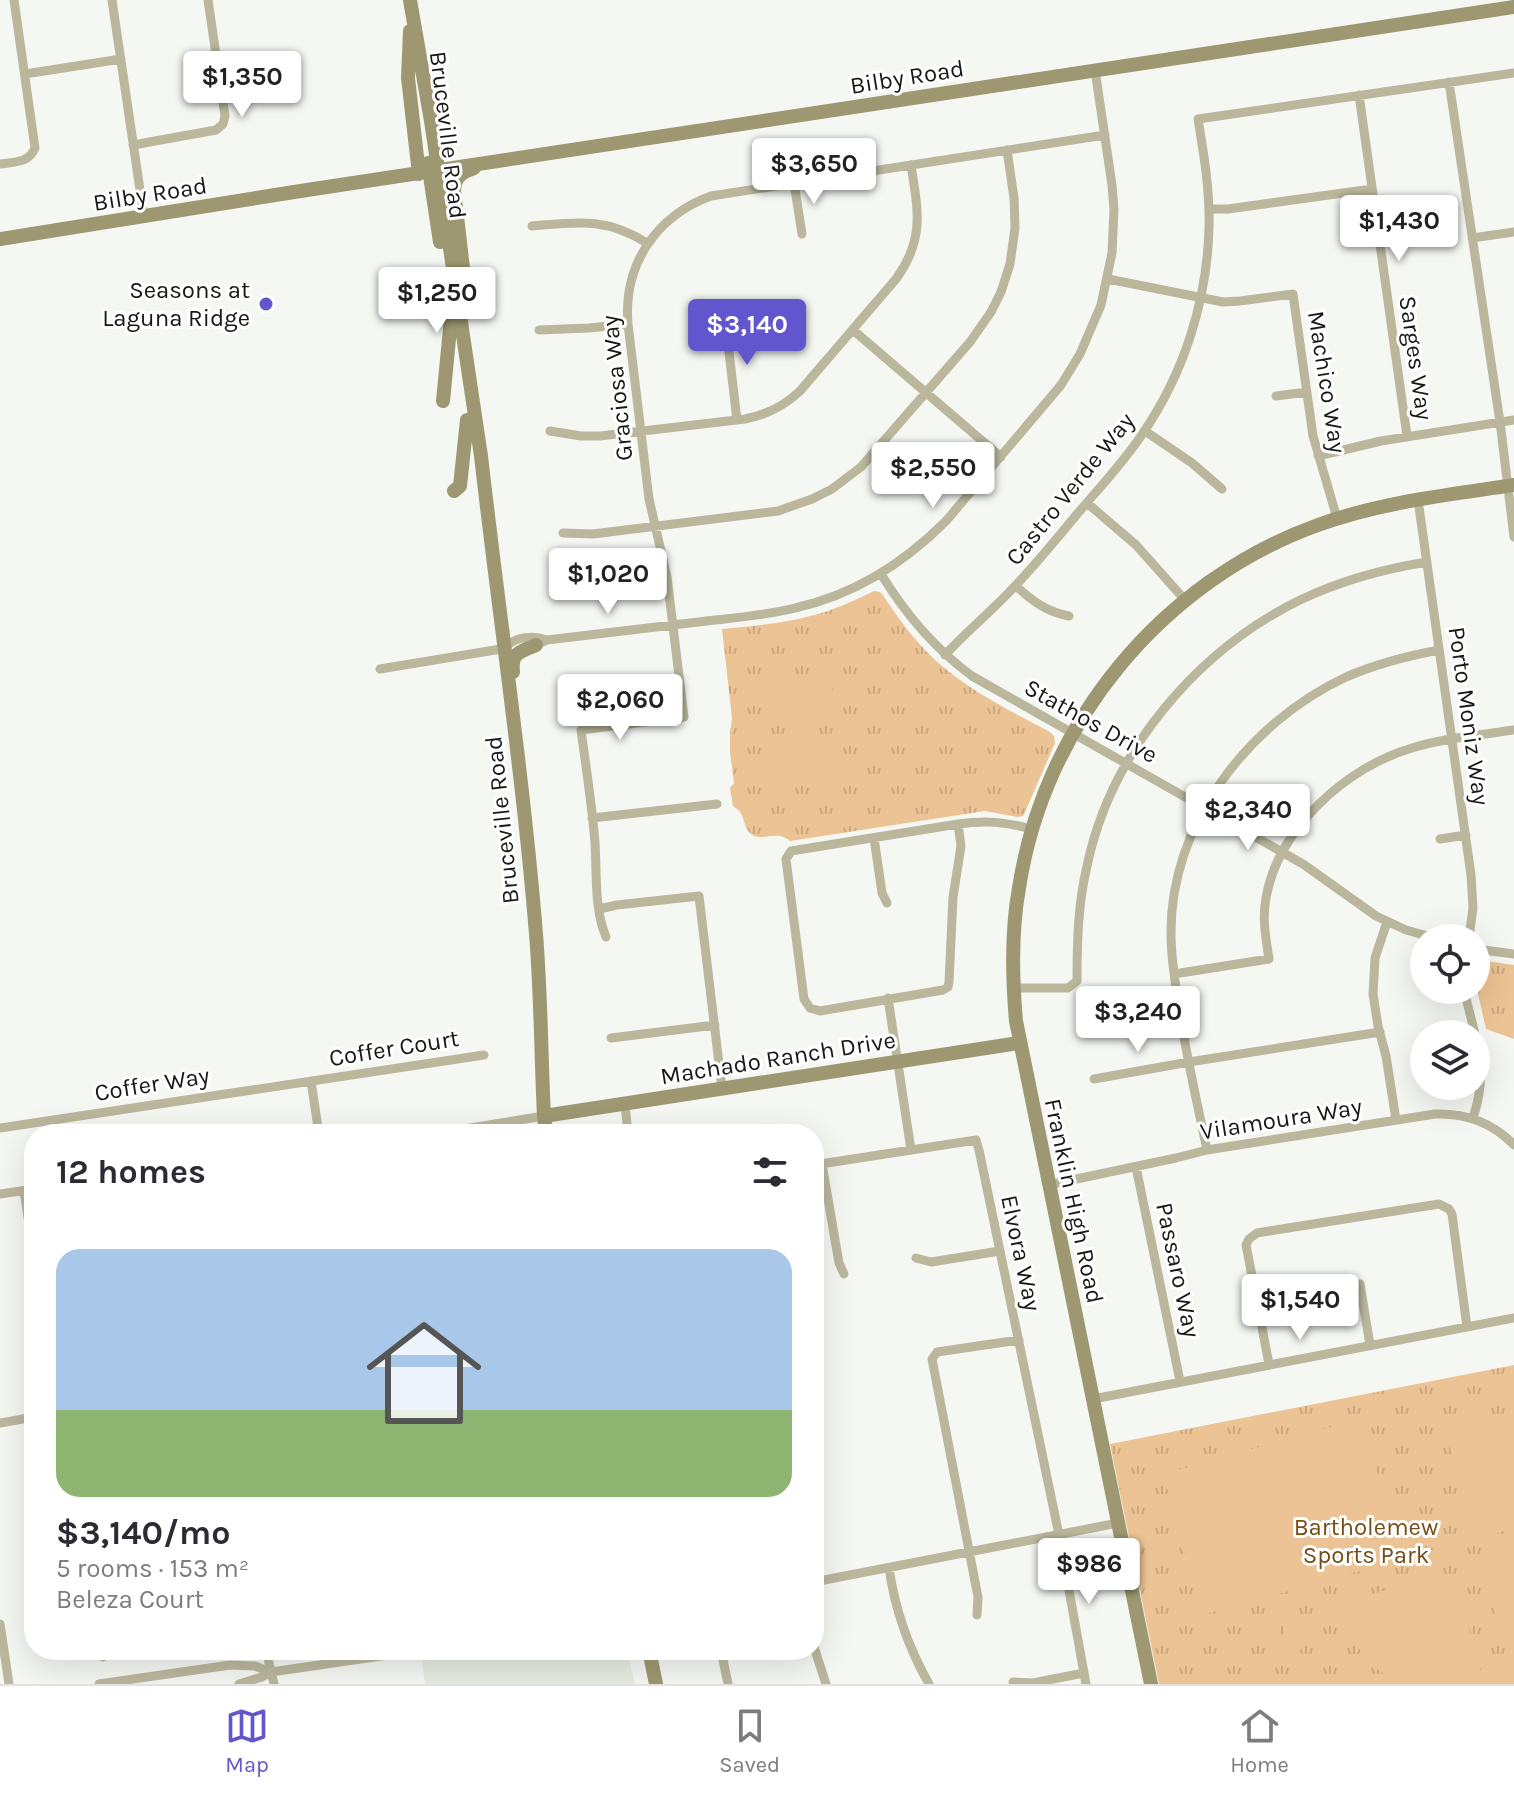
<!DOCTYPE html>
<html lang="en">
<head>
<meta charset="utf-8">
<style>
	:root { --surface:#fff; --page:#f2f2f3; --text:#2b2b33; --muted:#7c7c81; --line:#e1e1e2; --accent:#6256ce }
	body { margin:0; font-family:Karla,sans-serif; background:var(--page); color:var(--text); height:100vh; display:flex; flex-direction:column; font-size:30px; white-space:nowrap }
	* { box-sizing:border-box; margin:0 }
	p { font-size:26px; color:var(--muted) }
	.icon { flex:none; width:44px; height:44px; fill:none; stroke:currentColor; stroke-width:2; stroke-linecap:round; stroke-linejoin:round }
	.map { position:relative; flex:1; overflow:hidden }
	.details { position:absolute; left:24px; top:1124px; width:800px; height:536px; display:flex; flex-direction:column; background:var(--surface); border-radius:32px; box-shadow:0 8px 32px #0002 }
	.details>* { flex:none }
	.tools { position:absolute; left:1410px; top:924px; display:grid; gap:16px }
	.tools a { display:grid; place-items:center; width:80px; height:80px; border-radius:50%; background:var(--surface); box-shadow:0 8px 32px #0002; font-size:40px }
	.price { position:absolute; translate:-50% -68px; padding:0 18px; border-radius:8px; background:#fff; color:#222; font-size:26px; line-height:52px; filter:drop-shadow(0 2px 4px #0008) }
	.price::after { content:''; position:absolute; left:50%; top:48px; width:24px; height:18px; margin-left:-12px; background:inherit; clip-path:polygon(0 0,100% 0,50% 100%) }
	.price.selected { background:var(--accent); color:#fff }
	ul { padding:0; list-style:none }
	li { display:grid; align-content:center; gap:16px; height:424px; padding:0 32px }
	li+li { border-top:2px solid var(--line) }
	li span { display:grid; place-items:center; height:248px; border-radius:24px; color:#555 }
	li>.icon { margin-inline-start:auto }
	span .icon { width:144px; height:144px; fill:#fffc; stroke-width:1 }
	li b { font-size:34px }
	h2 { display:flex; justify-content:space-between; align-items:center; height:96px; padding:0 32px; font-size:34px }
	.tabs { display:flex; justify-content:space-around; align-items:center; height:112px; border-top:2px solid var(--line); background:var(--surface); font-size:22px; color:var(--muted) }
	.tabs a { display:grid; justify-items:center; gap:4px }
	.tabs .selected { color:var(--accent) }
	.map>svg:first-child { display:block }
	.built { fill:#e6ece2 }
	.grass { fill:url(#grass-tufts) }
	.pitch { fill:#ecc394 }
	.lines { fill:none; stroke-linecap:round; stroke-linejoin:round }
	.street { stroke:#bab79d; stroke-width:9 }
	.secondary { stroke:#9d9871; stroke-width:14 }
	.poi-dot { fill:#6256ce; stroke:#fff; stroke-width:3 }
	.labels { text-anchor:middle; stroke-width:6; stroke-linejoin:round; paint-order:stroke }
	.street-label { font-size:24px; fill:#181817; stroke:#fff }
	.poi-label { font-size:24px; fill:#181817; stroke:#fff; text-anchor:end }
	.park-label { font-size:24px; fill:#754d16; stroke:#fff }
</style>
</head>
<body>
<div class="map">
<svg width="1514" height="1684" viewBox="0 0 1514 1684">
	<defs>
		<pattern id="grass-tufts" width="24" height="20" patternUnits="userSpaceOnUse" patternTransform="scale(2)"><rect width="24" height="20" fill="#ecc394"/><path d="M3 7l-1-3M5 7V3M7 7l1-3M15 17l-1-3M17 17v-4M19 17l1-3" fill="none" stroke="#caa77f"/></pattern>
	</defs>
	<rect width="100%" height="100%" fill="#f5f7f3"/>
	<path class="built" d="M457,1650H627L635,1684H425L421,1655Z"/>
	<path class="grass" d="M874,591L880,592L883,595C896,615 909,633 925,650C959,686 1007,709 1050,732L1054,736L1055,743L1026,810L1023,816L1017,817L985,811L790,841C776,829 762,843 751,834C741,825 747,814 733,806L730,788L734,783L730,752V734L732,718L722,629C751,626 781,624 810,616C832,611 853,601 874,591Z
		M1486,961L1514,965V1039L1486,1029L1476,985L1477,965Z
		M1514,1365V1684H1159L1110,1444Z"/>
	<path class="pitch" d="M831,672L835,721L763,727L758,679Z
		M981,706C992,710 991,719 987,728L967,720L971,710Z
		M839,733L843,782L767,788L764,739Z
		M1468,1417L1500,1418L1514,1423V1528L1483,1538L1471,1531L1443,1422Z
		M1362,1418L1402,1559L1203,1615L1163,1474Z
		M1514,1555V1678L1482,1570L1485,1562Z
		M1446,1574L1456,1581L1484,1684H1402L1375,1668L1357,1646L1345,1626L1339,1603Z
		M1296,1623L1301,1650L1289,1653L1283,1625Z
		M1279,1626L1284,1654L1272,1656L1266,1629Z"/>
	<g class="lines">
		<path class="street" d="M112,0L144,217
			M25,74L121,59
			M1449,82L1500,422L1514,537
			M1359,95L1407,436
			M133,145L216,130L223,124L225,116L208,0
			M0,164C14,162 29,163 35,148L14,0
			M794,183L802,234
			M1209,209H1228L1372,189
			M532,226C578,222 606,217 647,243
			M1472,238L1514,232
			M1108,279L1223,302L1240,301L1293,294L1313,436L1337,518
			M729,315V352L737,420
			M539,330L589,328L628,324
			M853,330L1001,457
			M1276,396L1307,392
			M550,431L581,436H600L745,419C766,415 783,407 800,391L896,279C925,239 918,210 911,165
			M1145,431L1192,463L1222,489
			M1318,456L1381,441L1514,420
			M1418,500L1471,875L1473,908L1469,938
			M1087,503L1136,545L1185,600
			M563,533L593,534L778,511L812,499L832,489L861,467L970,342L991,312L1001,292L1010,264L1015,228L1014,198L1007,150
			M881,574C906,615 934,648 972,676L1303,864L1376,916L1406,930L1435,938
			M1016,586C1032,601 1047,612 1069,616
			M533,646L547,640C598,634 648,628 698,622C730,618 764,616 795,608C854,595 903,564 946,521L1061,385L1080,354L1101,305L1112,253L1114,210L1112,185L1095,70
			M505,648C515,636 533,635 547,640
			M945,655C967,631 992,611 1014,587C1037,563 1057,538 1078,513C1100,487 1124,462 1143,433C1184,373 1207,301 1209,228C1210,191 1204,155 1198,119L1514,73
			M380,669L507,648
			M592,818L717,804
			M958,824L961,846L953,897L949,982L948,987L943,990L820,1011L810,1008L804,999L787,867L786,859L791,851L958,824C986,820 1005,822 1032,829
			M874,838L882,893L887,903
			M1440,839L1466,835
			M599,909L617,905L699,896L722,1089
			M1387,922L1375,958L1373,994L1378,1026L1386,1056L1396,1120
			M606,937C594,909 597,873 595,843C592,805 586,767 581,730L684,717L667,577L649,499L628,324C623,265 656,216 711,196L1105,135
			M1476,949L1514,954
			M1174,974L1269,959C1266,939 1262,919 1266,898C1278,829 1346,767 1412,748C1445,738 1480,735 1514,730
			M1013,988H1068L1077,981C1077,942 1078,904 1087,866C1111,752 1196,651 1300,600C1340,581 1383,569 1427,562
			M1464,990L1475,1034
			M888,998L911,1150
			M611,1038L715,1025
			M1094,1079L1189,1062L1380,1032
			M311,1081L319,1134
			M625,1104L628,1134
			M1473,1118C1482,1091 1484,1066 1476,1038
			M0,1128L484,1055
			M433,1134L544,1116
			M1207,1150C1197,1102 1186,1055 1179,1007C1175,983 1171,959 1171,934C1170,824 1248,723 1346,677C1376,664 1407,656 1439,650
			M822,1164L839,1263L844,1274
			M814,1165L976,1140L979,1150L1059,1535L1086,1684
			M1136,1167L1180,1381
			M1048,1185L1176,1158L1207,1150L1435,1114C1466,1113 1492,1122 1514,1145
			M24,1191L34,1257
			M0,1194L34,1189
			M916,1258L931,1262L1000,1251
			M1360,1284L1370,1345
			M1269,1364L1246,1245L1249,1239L1257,1233L1439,1204L1449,1209L1452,1214L1467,1327
			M1093,1399L1514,1318
			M0,1423L34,1417
			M889,1568C895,1610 908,1647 929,1684
			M814,1582L1118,1523
			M977,1615L978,1597L932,1359L937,1352L1019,1340
			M0,1624L9,1684
			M814,1647L826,1684
			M97,1650L103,1657
			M266,1650L274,1684
			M721,1650L728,1684
			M1013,1682L1033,1683L1084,1673
			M99,1684L230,1665L255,1666L271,1672
			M239,1684L262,1677L271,1672L423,1650"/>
		<path class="secondary" d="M410,0L431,121L481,456C499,615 523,774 536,934C541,995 541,1056 544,1116L545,1126L552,1134
			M410,31L408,78L419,174
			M428,163L440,242
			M0,239L307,190L1514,7
			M468,312L454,190C455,177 462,172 474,168
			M443,401L452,308
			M454,491L460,486L467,420
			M513,672C511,652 520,652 536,645
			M544,1116L1019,1043
			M649,1650L656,1684
			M1151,1684L1016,1021C1012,976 1011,932 1019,888C1044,724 1162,581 1318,525C1381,502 1448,495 1514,485"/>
	</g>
	<circle class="poi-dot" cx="266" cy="304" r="8"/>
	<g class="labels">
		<g class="street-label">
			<text transform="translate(907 77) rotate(-9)" y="8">Bilby Road</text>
			<text transform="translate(448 135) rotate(83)" y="8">Bruceville Road</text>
			<text transform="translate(150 194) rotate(-9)" y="8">Bilby Road</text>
			<text transform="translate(1416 358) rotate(82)" y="8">Sarges Way</text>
			<text transform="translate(1327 382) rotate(81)" y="8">Machico Way</text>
			<text transform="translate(617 388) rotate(-96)" y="8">Graciosa Way</text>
			<text transform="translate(1070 489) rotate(-51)" y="8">Castro Verde Way</text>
			<text transform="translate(1469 716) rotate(82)" y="8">Porto Moniz Way</text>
			<text transform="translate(1091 721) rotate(29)" y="8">Stathos Drive</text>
			<text transform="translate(502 820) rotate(-96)" y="8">Bruceville Road</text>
			<text transform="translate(394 1048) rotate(-9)" y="8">Coffer Court</text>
			<text transform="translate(778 1058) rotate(-9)" y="8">Machado Ranch Drive</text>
			<text transform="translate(152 1084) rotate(-9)" y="8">Coffer Way</text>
			<text transform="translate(1281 1119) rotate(-9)" y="8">Vilamoura Way</text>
			<text transform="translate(1074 1201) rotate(78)" y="8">Franklin High Road</text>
			<text transform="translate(1021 1253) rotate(78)" y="8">Elvora Way</text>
			<text transform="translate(1178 1270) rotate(78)" y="8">Passaro Way</text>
		</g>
		<g class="poi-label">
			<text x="250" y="298">Seasons at<tspan x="250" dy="28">Laguna Ridge</tspan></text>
		</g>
		<g class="park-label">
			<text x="1366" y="1535">Bartholemew<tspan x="1366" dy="28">Sports Park</tspan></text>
		</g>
	</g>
</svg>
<div class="tools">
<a><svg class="icon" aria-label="locate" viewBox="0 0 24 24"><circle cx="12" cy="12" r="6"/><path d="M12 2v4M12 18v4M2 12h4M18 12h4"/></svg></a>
<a><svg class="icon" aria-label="layers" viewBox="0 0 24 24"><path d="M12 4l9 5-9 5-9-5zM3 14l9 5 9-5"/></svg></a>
</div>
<b class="price" style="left:242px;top:119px">$1,350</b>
<b class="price" style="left:814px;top:206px">$3,650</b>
<b class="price" style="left:1399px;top:263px">$1,430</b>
<b class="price" style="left:437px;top:335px">$1,250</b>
<b class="price selected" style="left:747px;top:367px">$3,140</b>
<b class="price" style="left:933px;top:510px">$2,550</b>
<b class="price" style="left:608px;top:616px">$1,020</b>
<b class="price" style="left:620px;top:742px">$2,060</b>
<b class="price" style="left:1248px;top:852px">$2,340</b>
<b class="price" style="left:1138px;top:1054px">$3,240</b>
<b class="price" style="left:1300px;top:1342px">$1,540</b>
<b class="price" style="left:1089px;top:1606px">$986</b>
<section class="details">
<h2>12 homes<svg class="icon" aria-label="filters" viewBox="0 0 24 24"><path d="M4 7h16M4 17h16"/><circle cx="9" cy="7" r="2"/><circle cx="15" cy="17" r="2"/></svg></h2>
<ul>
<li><span style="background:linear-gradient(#a9c7e8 65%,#8fb573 0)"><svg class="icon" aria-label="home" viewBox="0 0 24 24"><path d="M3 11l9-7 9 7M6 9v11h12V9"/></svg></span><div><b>$3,140/mo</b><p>5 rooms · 153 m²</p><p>Beleza Court</p></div></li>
</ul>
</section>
</div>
<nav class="tabs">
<a class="selected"><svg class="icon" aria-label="map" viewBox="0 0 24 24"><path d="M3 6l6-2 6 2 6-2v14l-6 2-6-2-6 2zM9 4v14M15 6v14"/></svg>Map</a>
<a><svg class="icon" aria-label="saved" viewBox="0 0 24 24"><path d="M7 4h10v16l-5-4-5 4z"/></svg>Saved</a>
<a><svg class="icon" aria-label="home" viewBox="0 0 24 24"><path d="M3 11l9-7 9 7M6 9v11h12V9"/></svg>Home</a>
</nav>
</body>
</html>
